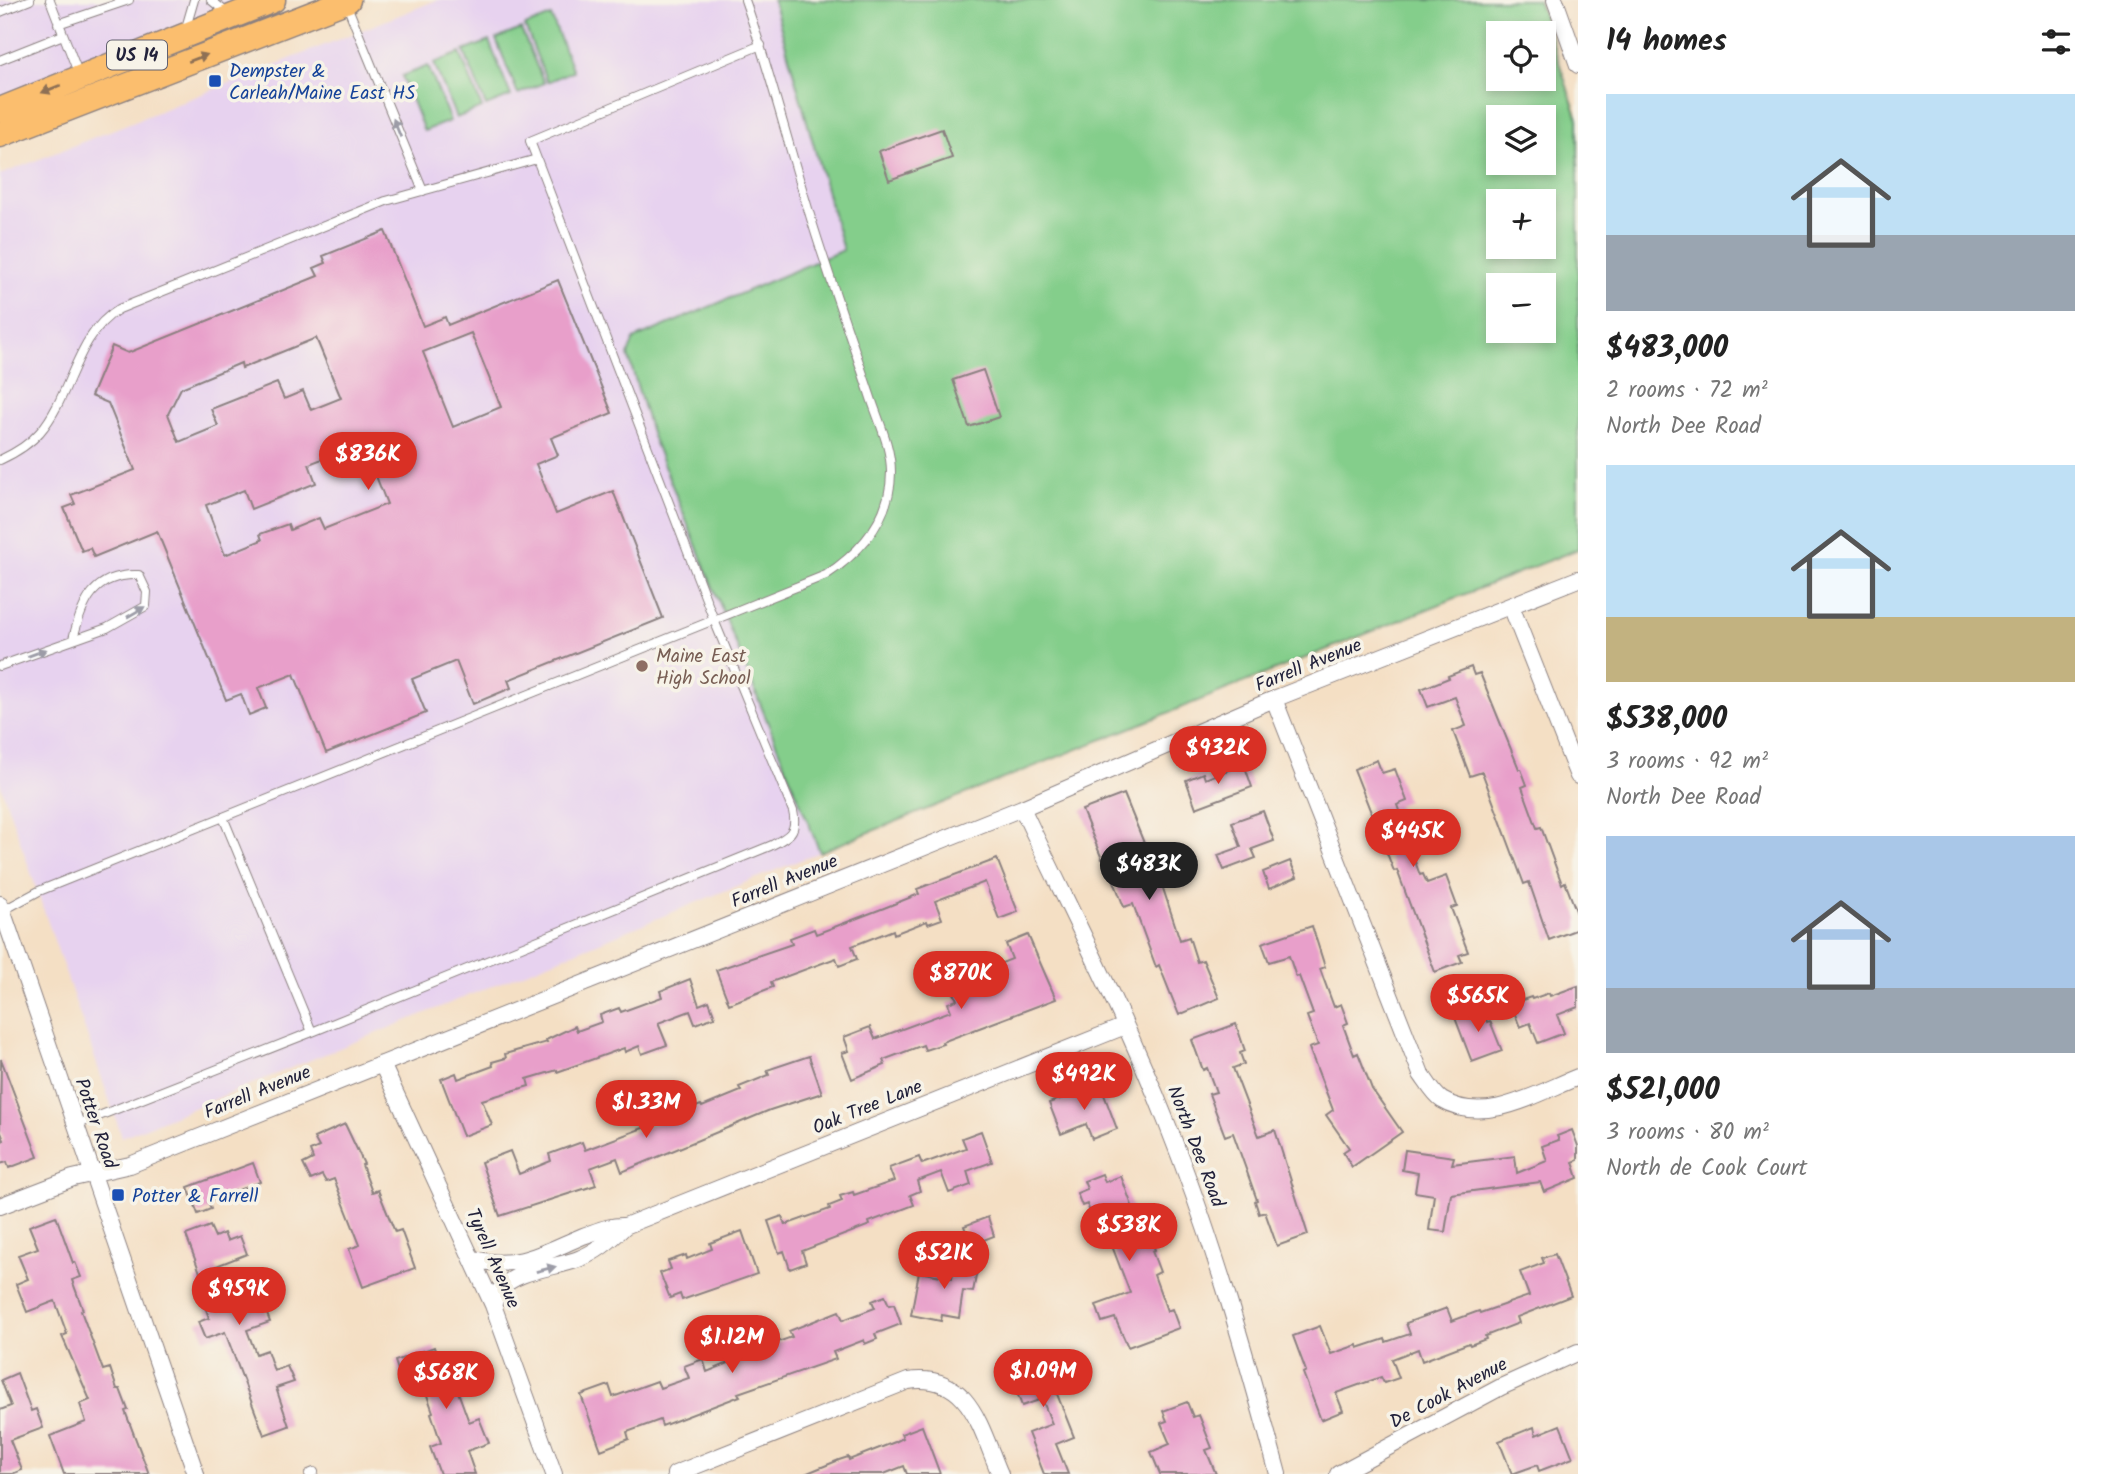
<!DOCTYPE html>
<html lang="en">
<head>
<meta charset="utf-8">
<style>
	:root { --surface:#fff; --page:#f2f2f2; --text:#222; --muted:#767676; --accent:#d93025 }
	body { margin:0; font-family:Kalam,sans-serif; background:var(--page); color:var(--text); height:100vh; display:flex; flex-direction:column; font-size:26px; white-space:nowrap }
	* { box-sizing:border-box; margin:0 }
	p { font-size:23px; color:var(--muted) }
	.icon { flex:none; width:38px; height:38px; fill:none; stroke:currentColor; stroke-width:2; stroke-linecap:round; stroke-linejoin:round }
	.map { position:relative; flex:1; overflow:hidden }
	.drawer { display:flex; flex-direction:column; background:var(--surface); width:525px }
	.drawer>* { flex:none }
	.tools { position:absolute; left:1486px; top:21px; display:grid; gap:14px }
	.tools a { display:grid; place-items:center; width:70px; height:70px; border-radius:0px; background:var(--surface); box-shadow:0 4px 10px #0003; font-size:35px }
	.price { position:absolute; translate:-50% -60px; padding:0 16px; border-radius:24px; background:var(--accent); color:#fff; font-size:23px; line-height:46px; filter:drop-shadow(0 2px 4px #0008) }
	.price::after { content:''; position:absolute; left:50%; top:42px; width:21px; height:16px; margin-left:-10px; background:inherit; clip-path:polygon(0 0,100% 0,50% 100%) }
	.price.current { background:#222; color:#fff }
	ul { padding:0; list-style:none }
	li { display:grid; align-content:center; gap:14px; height:371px; padding:0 28px }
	li span { display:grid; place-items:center; height:217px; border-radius:0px; color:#555 }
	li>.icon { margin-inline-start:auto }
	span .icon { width:126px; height:126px; fill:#fffc; stroke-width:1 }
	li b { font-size:30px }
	h2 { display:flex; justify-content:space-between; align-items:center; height:84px; padding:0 28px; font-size:30px }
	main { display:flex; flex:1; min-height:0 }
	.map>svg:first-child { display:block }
	.built { fill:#e7d2ef; fill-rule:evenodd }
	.green { fill:#84ce8b; stroke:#537863; stroke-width:2; fill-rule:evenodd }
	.building { fill:#e89fca; fill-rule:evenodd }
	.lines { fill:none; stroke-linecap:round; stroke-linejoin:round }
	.lane-casing { stroke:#8b8080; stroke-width:10 }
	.street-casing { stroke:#8b8080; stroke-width:18 }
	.primary-casing { stroke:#8b8080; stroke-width:27 }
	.lane { stroke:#fff; stroke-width:8 }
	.street { stroke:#fff; stroke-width:16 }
	.primary { stroke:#fbbe6e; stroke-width:24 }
	.oneway { fill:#8e7054 }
	.oneway2 { fill:#9c9ca7 }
	.transit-dot { fill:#1a4fb4; stroke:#f7f3e8; stroke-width:2.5 }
	.education-dot { fill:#8d6e63; stroke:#f7f3e8; stroke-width:2.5 }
	.labels { text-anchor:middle; stroke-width:7; stroke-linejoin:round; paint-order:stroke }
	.shield { fill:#f7f3e8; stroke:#62616f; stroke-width:2 }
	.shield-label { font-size:18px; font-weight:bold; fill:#22223b }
	.transit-label { font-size:19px; fill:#164399; stroke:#f7f3e8; text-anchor:start }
	.education-label { font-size:19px; fill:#785e54; stroke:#f7f3e8; text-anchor:start }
	.street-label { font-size:19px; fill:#22223b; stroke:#f7f3e8 }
</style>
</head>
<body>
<main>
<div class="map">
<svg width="1578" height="1474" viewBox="0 0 1578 1474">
	<rect width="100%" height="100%" fill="#f7f3e8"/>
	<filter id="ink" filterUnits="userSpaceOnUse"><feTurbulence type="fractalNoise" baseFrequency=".0143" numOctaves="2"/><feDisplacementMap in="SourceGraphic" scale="14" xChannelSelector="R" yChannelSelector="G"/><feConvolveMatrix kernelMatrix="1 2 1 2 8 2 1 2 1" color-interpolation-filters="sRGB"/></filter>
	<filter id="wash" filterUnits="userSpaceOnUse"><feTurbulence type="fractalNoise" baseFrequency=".00686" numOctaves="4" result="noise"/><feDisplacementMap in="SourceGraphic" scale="28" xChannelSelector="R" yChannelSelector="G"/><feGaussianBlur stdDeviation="1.57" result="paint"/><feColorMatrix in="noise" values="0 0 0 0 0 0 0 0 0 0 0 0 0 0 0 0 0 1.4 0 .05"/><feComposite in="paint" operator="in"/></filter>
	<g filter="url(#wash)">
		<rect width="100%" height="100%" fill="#f4dfc4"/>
		<path class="built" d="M0,0H234L236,5L0,100Z
			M437,0H1538L1578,119V549L820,852L122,1137L0,783V175ZM1498,33H1544V79H1498ZM1498,117H1544V163H1498ZM1498,201H1544V247H1498ZM1498,285H1544V331H1498Z"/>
		<path class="green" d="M773,0H1538L1578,119V549L820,852L652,436L628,355L634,339L843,250ZM1498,33H1544V79H1498ZM1498,117H1544V163H1498ZM1498,201H1544V247H1498ZM1498,285H1544V331H1498Z
			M551,16L573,71L547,82L525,26Z
			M521,29L544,83L518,94L496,39Z
			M489,41L511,96L486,106L464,51Z
			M460,53L482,108L456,118L434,63Z
			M428,66L450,121L424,131L402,76Z"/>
		<g id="blocks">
			<path class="building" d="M942,129L952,158L889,180L879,151Z
				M385,231L423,326L445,317L448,325L558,280L612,413L551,438L558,455L536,464L556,514L613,491L663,618L508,680L511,688L473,704L456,661L412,679L426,713L326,753L294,674L258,688L266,708L249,715L241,694L226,700L157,531L94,557L90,548L82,551L64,508L75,504L71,495L135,470L108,403L91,396L112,346L128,353L318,276L314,268L326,263L323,256ZM471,333L501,407L453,427L423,352ZM316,338L341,398L311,410L303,391L284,399L277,383L211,409L218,426L179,442L168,414L181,388L241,363L242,368ZM363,443L387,504L324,529L319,518L290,530L288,524L260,534L262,540L225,555L206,505L244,490L251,509L316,483L309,464Z
				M983,370L999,417L969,427L953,380Z
				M1471,667L1474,675L1480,673L1519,769H1521L1527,785L1522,787L1537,828L1541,827L1562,884L1565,882L1578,916V929L1549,940L1529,882L1524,884L1482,772L1470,776L1453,731L1466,726L1455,697L1428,707L1421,689L1449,678L1448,676Z
				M1377,760L1382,773L1395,769L1407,801L1397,805L1411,843L1412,847L1410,848L1420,875L1423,874L1427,883L1446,876L1457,906L1451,908L1468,952L1459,955L1462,962L1435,972L1397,870L1394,871L1354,769Z
				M1244,764L1252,787L1196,808L1186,780L1203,773L1205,779Z
				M1124,794L1148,853L1151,852L1180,940L1189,937L1197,962L1203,960L1219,998L1179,1015L1159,965L1156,967L1133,904L1124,907L1105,858L1102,859L1082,810Z
				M1263,811L1274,841L1252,849L1256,858L1224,870L1218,855L1241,847L1232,822Z
				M997,859L1018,912L999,919L985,882L935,901L942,919L928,924L927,921L894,934L893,930L852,946L857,959L839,966L836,958L771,982L773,987L729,1004L716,970L792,944L790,938L814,929L816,934L884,908L919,894L917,889Z
				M1290,861L1297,877L1269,889L1263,872Z
				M1312,926L1325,967L1320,969L1334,1007L1341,1004L1348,1023L1343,1025L1354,1055L1358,1053L1372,1089L1402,1132L1352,1167L1343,1152L1349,1148L1326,1115L1333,1110L1309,1048L1318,1045L1307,1016L1313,1014L1299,976L1296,977L1289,956L1269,962L1262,943Z
				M1028,935L1056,999L942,1042L943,1044L925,1050L923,1045L883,1060L885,1065L852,1079L842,1053L849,1051L844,1037L870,1027L875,1039L951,1011L948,1003L957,1000L954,993L993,979L989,968L1012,959L1006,944Z
				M690,979L699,1005L709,1001L715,1017L695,1024L690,1011L658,1023L667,1045L642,1054L639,1046L625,1052L624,1048L557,1072V1070L527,1079L529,1086L482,1100L492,1125L463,1136L441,1079L456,1073L458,1079L493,1066L492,1062L506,1058L505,1054L547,1042L546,1040L575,1026L577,1031L602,1022L600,1015L619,1008L621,1012L662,997L660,991Z
				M1578,986V1007L1557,1015L1564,1033L1538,1043L1530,1023L1520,1027L1511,1004L1531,997L1532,999L1549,993L1550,996Z
				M1480,1005L1487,1022L1490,1021L1502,1051L1472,1062L1454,1015Z
				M1236,1024L1245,1051L1240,1053L1244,1064L1233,1068L1259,1136L1275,1130L1308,1235L1277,1246L1265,1212L1259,1214L1255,1201L1257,1200L1233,1133L1225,1136L1209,1094L1216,1092L1207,1068L1203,1070L1192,1040Z
				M809,1056L822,1093L770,1110L622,1172L617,1158L590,1168L596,1185L500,1216L481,1162L510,1151L519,1174L551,1161L549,1154L582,1142L585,1150L659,1122L655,1112L679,1103L682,1112L701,1105L702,1107L741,1091L739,1087L769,1075L767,1070Z
				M1,1059L38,1157L9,1168L7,1162L0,1164V1142L4,1140L0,1130Z
				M1100,1084L1117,1129L1092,1139L1086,1124L1061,1134L1049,1103Z
				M345,1124L364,1164L362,1165L372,1192L378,1190L395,1232L401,1230L415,1268L363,1287L349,1249L360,1245L334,1179L326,1182L322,1175L311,1180L303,1164L313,1159L310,1151L319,1147L314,1138Z
				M1572,1130L1578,1146V1160L1573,1162L1578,1178L1544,1192L1540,1182L1451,1194L1445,1232L1429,1230L1434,1195L1415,1192L1418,1173L1402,1170L1405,1150L1454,1157L1452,1164L1515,1156L1517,1173L1547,1161L1542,1146L1559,1140L1557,1136Z
				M981,1131L992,1162L967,1171L971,1185L949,1193L941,1172L917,1181L920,1191L910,1195L914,1205L869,1222L870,1225L802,1251L806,1263L790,1269L784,1251L779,1253L768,1221L782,1216L785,1225L830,1209L829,1206L842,1201L840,1196L853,1192L854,1195L894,1181L889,1168L919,1157L922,1164L966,1148L962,1138Z
				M253,1163L260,1182L208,1201L211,1209L198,1214L188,1187Z
				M1102,1174L1105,1182L1121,1176L1138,1222L1144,1220L1155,1250L1152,1251L1160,1272L1154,1275L1167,1311L1172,1309L1179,1328L1128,1347L1115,1318L1102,1322L1096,1305L1130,1293L1104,1225L1096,1228L1087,1204L1082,1206L1077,1193L1087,1189L1084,1181Z
				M56,1216L73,1263L75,1262L81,1277L72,1280L83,1310L81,1311L103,1370L110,1368L117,1389H120L128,1410L125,1411L149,1474H64L50,1436L86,1422L80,1404L90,1400L62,1336L67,1334L55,1301L27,1312L16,1284L28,1279L18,1255L38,1248L29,1226Z
				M988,1217L994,1236L971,1245L964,1226Z
				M210,1226L215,1237L224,1233L227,1241L240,1236L247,1254L216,1266L232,1309L261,1298L270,1322L247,1330L256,1354L267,1350L274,1371L287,1366L294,1382L276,1388L289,1426L264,1435L225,1332L205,1339L198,1322L209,1318L196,1280L202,1278L186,1235Z
				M742,1231L757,1274L682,1300L680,1294L670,1298L660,1273L671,1269L668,1261L686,1255L687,1259L712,1249L710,1243Z
				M1555,1254L1571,1296L1517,1317L1519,1323L1485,1336L1486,1339L1470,1345L1469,1343L1422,1361L1418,1349L1392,1359L1399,1378L1384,1383L1381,1377L1336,1393L1343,1411L1321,1420L1303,1373L1306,1371L1293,1336L1320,1326L1331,1354L1357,1345L1358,1348L1385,1339L1386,1342L1410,1334L1406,1323L1447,1308L1452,1321L1479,1311L1480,1313L1529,1296L1520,1272L1544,1263L1542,1258Z
				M955,1256L979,1260L973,1292L963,1291L959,1318L942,1315L941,1321L911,1315L919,1272L952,1278Z
				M885,1296L889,1305L894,1304L901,1324L875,1334L877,1339L865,1344L864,1340L833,1352L836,1359L738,1393L740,1396L662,1426L660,1420L627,1432L629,1439L601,1450L581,1395L609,1385L613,1397L657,1381L660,1388L689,1378L684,1366L703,1359L707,1372L746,1356L745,1354L792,1337L789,1331L839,1311L843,1320L875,1308L872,1301Z
				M434,1347L439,1362L453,1356L464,1386L457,1389L469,1422L479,1418L489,1443L467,1451L475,1474H440L430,1447L441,1443L431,1413L433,1412L419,1373L401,1379L395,1361Z
				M1048,1353L1062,1392L1057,1394L1074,1437L1056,1444L1068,1474H1044L1028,1433L1052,1424L1042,1399L1022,1406L1016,1390L1013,1391L1004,1369Z
				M17,1373L31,1411L36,1409L43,1428L10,1440L22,1470L12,1474H0V1410L11,1406L1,1380Z
				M1187,1402L1193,1417L1199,1415L1212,1448L1206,1450L1216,1474H1160L1151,1452L1170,1444L1161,1423L1167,1421L1163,1411Z
				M1560,1425L1573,1458L1539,1471L1537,1465L1512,1474L1499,1441L1534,1427L1536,1435Z
				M922,1426L940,1474H907L904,1466L884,1474H805L839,1460L848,1457L849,1460L895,1442L903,1438L901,1434Z"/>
		</g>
	</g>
	<g filter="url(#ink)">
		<use href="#blocks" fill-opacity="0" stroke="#8b8080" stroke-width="2"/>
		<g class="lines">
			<defs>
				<path id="lane" d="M50,0L79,75
					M211,0L227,13
					M346,3L423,191
					M0,12L30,0
					M58,24L129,0
					M185,31L194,0
					M0,60L63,35
					M0,460C15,453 29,445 40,432C72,395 75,335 119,309L386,201L537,159
					M0,666L107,628L146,606L147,592L139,575C94,573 82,602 73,639
					M223,817L312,1032
					M2,911L39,891L826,575C862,551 891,517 891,472C891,446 878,420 870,395C855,350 839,305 824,259C795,174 775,85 745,0
					M76,1125L312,1032L770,846C788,837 798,833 793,811L714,620L530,141L761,45
					M309,1474L314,1472"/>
				<path id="street" d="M1555,0L1578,65
					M1511,606L1578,776
					M1274,699L1421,1074C1427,1082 1434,1095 1442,1100C1485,1126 1537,1093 1578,1077
					M1022,808C1071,912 1124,1014 1166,1121C1212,1236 1246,1355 1278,1474
					M0,904L196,1474
					M382,1064L493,1305L554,1474
					M0,1206L73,1178L130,1165L1022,808L1274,699L1578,579
					M474,1259C516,1271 545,1252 583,1236C598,1231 610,1225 625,1226
					M493,1305C495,1301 497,1294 500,1290C515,1269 559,1268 581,1258C598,1251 613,1238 625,1226L1125,1026
					M675,1474L908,1381C970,1372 980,1428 1000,1474
					M1338,1474L1501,1387L1578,1352"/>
				<path id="primary" d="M0,110L273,0
					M0,135L348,0"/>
			</defs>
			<use href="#lane" class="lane-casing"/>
			<use href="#street" class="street-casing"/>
			<use href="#primary" class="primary-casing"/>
			<use href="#lane" class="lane"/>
			<use href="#street" class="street"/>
			<use href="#primary" class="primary"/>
		</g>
		<defs><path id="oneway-solid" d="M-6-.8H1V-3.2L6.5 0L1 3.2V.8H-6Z" transform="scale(1.75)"/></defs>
		<g class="oneway">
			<use href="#oneway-solid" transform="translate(198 58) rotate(-21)"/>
			<use href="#oneway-solid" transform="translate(51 89) rotate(158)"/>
		</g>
		<g class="oneway2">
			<use href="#oneway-solid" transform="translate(397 128) rotate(-112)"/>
			<use href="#oneway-solid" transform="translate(136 612) rotate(-30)"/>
			<use href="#oneway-solid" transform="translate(37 653) rotate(-20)"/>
			<use href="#oneway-solid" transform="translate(546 1269) rotate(-14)"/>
		</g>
	</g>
	<g class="transit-dot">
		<rect x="208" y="74" width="14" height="14" rx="3.5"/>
		<rect x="111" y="1188" width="14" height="14" rx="3.5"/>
	</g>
	<circle class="education-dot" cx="642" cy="666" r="7"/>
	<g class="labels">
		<rect class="shield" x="107" y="40.5" width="60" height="29" rx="5"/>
		<g class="shield-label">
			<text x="137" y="61">US 14</text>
		</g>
		<g class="transit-label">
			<text x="229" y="77">Dempster &amp;<tspan x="229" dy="22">Carleah/Maine East HS</tspan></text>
			<text x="132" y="1202">Potter &amp; Farrell</text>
		</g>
		<g class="education-label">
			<text x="656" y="662">Maine East<tspan x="656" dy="22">High School</tspan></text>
		</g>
		<g class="street-label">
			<text transform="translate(1308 664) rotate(-22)" y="7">Farrell Avenue</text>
			<text transform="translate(784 880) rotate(-22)" y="7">Farrell Avenue</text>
			<text transform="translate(257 1091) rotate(-22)" y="7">Farrell Avenue</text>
			<text transform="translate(867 1106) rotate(-22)" y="7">Oak Tree Lane</text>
			<text transform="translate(97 1123) rotate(71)" y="7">Potter Road</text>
			<text transform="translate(1197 1146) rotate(69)" y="7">North Dee Road</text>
			<text transform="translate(494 1258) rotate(66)" y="7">Tyrell Avenue</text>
			<text transform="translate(1448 1392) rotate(-28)" y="7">De Cook Avenue</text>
		</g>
	</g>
</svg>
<div class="tools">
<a><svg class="icon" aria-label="locate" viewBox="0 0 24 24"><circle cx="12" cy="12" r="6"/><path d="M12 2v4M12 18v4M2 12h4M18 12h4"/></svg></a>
<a><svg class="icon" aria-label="layers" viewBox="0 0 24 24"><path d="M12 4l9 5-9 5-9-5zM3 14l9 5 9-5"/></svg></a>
<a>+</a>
<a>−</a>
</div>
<b class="price" style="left:368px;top:492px">$836K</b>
<b class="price" style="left:1218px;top:786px">$932K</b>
<b class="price" style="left:1413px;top:869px">$445K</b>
<b class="price current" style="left:1149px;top:902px">$483K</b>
<b class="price" style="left:961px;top:1011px">$870K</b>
<b class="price" style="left:1478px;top:1034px">$565K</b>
<b class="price" style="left:1084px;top:1112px">$492K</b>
<b class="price" style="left:646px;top:1140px">$1.33M</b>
<b class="price" style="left:1129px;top:1263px">$538K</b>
<b class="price" style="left:944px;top:1291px">$521K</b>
<b class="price" style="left:239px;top:1327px">$959K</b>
<b class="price" style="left:732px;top:1375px">$1.12M</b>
<b class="price" style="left:1043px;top:1409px">$1.09M</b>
<b class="price" style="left:446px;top:1411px">$568K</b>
</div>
<section class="drawer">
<h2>14 homes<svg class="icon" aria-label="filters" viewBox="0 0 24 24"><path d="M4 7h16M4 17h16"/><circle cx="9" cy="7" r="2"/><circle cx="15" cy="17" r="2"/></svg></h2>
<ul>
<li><span style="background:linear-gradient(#bfe0f5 65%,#9aa5b1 0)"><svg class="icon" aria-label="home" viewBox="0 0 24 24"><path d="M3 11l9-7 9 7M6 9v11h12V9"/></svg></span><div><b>$483,000</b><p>2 rooms · 72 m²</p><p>North Dee Road</p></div></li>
<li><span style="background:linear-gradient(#bfe0f5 70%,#c2b280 0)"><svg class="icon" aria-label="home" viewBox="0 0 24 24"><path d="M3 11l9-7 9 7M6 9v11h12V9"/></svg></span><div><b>$538,000</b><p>3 rooms · 92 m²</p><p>North Dee Road</p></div></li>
<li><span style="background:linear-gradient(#a9c7e8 70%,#9aa5b1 0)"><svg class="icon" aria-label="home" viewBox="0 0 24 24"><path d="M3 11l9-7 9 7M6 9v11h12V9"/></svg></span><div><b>$521,000</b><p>3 rooms · 80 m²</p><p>North de Cook Court</p></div></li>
</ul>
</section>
</main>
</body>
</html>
